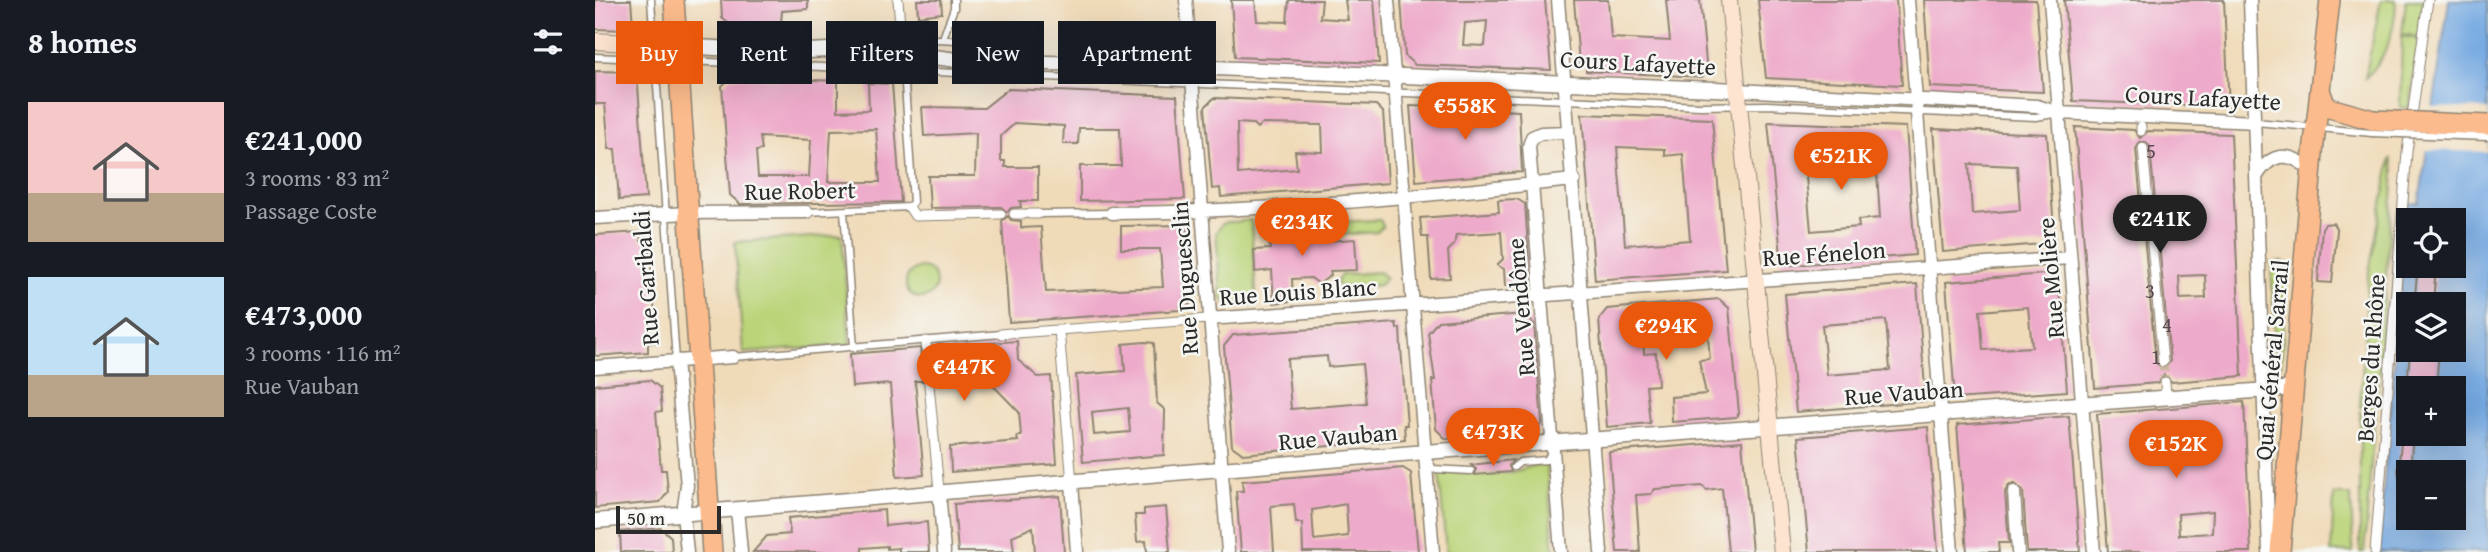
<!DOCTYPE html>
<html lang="en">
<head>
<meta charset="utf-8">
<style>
	:root { --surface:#171b24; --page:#20242c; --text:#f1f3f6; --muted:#9ea1a6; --accent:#ea580c }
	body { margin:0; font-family:"Gentium Book Plus",serif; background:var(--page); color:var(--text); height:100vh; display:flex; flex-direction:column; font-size:26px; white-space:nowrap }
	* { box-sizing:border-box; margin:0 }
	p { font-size:23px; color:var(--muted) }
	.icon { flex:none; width:38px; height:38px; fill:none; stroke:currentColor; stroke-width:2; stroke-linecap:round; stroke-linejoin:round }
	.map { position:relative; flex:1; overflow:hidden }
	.drawer { display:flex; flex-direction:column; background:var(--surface); width:595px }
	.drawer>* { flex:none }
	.hud { position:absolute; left:21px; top:21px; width:665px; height:63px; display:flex; gap:14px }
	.controls { position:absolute; left:1801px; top:208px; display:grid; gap:14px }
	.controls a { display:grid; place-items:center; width:70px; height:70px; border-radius:0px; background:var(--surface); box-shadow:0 7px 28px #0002; font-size:35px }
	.scale { position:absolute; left:21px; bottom:18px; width:105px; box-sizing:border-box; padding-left:7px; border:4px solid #2b2b2b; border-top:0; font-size:19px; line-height:24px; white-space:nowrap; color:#2b2b2b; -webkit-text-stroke:5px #f6f6f2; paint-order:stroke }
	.price { position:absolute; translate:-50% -60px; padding:0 16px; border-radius:24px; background:var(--accent); color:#fff; font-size:23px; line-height:46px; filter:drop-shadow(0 2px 4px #0008) }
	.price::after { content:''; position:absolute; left:50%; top:42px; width:21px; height:16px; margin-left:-10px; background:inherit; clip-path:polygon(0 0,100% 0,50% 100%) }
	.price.on { background:#222; color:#fff }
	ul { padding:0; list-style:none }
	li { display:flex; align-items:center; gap:21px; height:175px; padding:0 28px }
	li span { display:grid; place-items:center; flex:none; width:196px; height:140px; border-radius:0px; color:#555 }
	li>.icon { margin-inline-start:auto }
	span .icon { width:84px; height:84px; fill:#fffc; stroke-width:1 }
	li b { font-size:30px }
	h2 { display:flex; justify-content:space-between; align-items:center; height:84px; padding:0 28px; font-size:30px }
	.chip { padding:0 24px; border-radius:0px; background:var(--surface); box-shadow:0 7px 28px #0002; font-size:24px; line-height:63px }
	.chip.on { background:var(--accent); color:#fff }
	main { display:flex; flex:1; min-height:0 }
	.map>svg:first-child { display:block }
	.green { fill:#bbd479; stroke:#738052; stroke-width:2 }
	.water { fill:#75a8e1; stroke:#506a86; stroke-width:2; fill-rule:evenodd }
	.pier { fill:#f0dbb9 }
	.building { fill:#eeaaca; fill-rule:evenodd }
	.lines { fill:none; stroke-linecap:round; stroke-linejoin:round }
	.pedestrian-tunnel { stroke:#c9b89d; stroke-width:9; stroke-dasharray:9 4.5; stroke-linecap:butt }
	.service-casing { stroke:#8e8372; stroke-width:9 }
	.pedestrian-casing { stroke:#8e8372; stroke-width:11 }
	.minor-casing { stroke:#8e8372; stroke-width:15 }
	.tertiary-casing { stroke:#8e8372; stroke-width:17 }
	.secondary-casing { stroke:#8e8372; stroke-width:18 }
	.primary-casing { stroke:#8e8372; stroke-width:22 }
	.service { stroke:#fff; stroke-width:6 }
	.pedestrian { stroke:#fff; stroke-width:9 }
	.minor { stroke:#fff; stroke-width:12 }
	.tertiary { stroke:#fff; stroke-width:14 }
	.secondary { stroke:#fde4d1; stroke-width:16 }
	.primary { stroke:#fbbb8c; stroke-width:19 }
	.service-bridge-casing { stroke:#8e8372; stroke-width:9; stroke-linecap:butt }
	.primary-bridge-casing { stroke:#8e8372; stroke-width:22; stroke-linecap:butt }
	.service-bridge { stroke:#fff; stroke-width:6 }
	.primary-bridge { stroke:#fbbb8c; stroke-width:19 }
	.labels { text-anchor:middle; stroke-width:5; stroke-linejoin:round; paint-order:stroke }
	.number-label { font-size:21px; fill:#5c4b53 }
	.street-label { font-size:24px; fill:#2b2b2b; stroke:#f6f6f2 }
</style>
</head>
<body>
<main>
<section class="drawer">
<h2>8 homes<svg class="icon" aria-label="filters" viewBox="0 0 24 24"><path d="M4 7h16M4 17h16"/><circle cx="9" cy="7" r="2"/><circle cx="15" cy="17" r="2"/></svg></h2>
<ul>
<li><span style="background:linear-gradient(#f6c9c9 65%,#b9a48a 0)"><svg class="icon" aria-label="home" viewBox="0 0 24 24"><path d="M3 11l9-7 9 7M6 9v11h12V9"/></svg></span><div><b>€241,000</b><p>3 rooms · 83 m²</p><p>Passage Coste</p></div></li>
<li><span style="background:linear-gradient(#bfe0f5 70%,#b9a48a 0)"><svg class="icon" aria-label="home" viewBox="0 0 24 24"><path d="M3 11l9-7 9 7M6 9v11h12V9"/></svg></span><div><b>€473,000</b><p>3 rooms · 116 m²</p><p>Rue Vauban</p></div></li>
</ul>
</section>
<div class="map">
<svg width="1893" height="552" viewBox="0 0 1893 552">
	<rect width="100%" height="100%" fill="#f6f6f2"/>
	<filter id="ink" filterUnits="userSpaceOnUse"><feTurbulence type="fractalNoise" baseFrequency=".0143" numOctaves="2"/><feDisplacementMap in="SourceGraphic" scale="14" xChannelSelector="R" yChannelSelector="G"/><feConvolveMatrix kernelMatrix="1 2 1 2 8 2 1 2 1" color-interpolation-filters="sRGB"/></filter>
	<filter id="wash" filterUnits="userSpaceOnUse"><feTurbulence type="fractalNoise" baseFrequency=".00686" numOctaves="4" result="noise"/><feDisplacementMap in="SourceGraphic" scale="28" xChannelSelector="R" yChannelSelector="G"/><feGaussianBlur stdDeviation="1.57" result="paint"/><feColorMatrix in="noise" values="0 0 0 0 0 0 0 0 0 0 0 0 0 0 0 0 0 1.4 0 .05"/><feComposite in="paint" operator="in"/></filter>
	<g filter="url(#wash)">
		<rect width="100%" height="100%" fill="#f0dbb9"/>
		<path class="green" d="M1786,0H1801C1800,29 1793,58 1770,78Z
			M1811,0H1829L1824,37L1807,34Z
			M1807,36L1824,39L1814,108L1805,107Z
			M1796,158L1799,171L1785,356L1769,355L1773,277Z
			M656,220L662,304L636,306L626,298L621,232L628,223Z
			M780,220H785L788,226L782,232L743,235L738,231L743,222Z
			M247,235L255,345L148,353L140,242Z
			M1687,262L1692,264C1689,299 1689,331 1686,365L1681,366L1676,263Z
			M311 283a15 15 0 1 1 30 0a15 15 0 1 1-30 0Z
			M784,272L791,278L785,285L747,288L741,283L746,275Z
			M1768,361L1785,363L1781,409L1765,407Z
			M1765,412L1780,414L1769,552H1765Z
			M949,464L952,467L959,552H851L844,472C869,471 891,475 917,472C927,470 936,465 949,464Z
			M1739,495H1756L1758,552H1736Z"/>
		<path class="water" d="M1854,0H1893V552H1783L1813,203H1824ZM1813,220H1858V266H1813ZM1813,304H1858V350H1813ZM1813,388H1858V434H1813ZM1813,472H1858V518H1813Z"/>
		<path class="pier" d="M1835,107L1893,109V152L1829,150Z"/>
		<g id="blocks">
			<path class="building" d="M0,0H36L38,26L35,30L0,29Z
				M126,0H213V9L187,11L186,23L138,27L127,18Z
				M322,0H346L347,13L323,16Z
				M636,0H660L662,21L692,22L694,0H727L725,18L753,20L750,0H779L784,63L640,57Z
				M806,0H950L956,70L820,65L810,56ZM892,21L890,46L868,45L870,23Z
				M979,0H1013L1016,38L1075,41L1071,0H1105L1112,72L1107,77L991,71V63L984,64Z
				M1163,0H1301L1307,85L1171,78Z
				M1329,0H1441L1448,92L1335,87Z
				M1469,0H1629L1634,107L1478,101Z
				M0,71L42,72L51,198L24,200L20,149H14L10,104H0Z
				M136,77L243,81V111L274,110L273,83L297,84L306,202L145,204L135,195L127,86ZM281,129L285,182H233L236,130ZM165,137L216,140L214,177H163L161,151L167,150Z
				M413,89L582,96L590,199L485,201V166H526L525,128H484L483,144H468L469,126L420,123L406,136V161H410V167H443V201H425L426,207L416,208L412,212L406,207L335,208L333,176H380L381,133L329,136L327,107L389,108Z
				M619,98L781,105L788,112L793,183L626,197L625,188L617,189L610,107ZM642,123L658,124L662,128L667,124L727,125L728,152L700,151L702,169L643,174Z
				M815,106L924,111L927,172L821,181Z
				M987,114L1117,119L1131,270L1000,280ZM1022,147L1070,149V156L1088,154L1095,240L1030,245Z
				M1173,122L1311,127L1320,255L1187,266ZM1209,155L1281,158L1285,218L1263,220L1264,227L1216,231Z
				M1480,127L1539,130L1545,138L1553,131L1636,134L1647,376L1577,382L1569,375L1563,383L1500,388ZM1545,142H1551L1555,147L1575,361L1569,369L1561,363L1541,149ZM1610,275L1611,298L1585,299L1584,276Z
				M1338,129L1452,134L1460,243L1348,252ZM1374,164L1422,166L1425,210L1377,214Z
				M922,199L930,204L935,276L928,284L910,286L909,269L902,265L908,259L906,232L861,235L859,245L853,251L855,278L836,279L833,237H827L825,218L904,212L903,200Z
				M413,216L416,220L426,221V228L446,227L451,292L568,287L565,249H526V226L592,225L598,300L593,306H585V310L414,322L407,221Z
				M692,217L694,238L713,237L720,229L732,235L733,241L760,239L762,270L735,271L736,275L724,284L716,278L697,279L698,301L679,303L677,270L660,272L659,250L675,249L673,219Z
				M1738,223L1742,230L1737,283L1723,282L1727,228L1730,224Z
				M45,232L46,241L54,240L62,342L53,343V352L0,356V235Z
				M1823,266H1841L1838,304H1819Z
				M1463,273L1472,391L1360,399L1351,282ZM1433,307L1437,347L1388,350L1385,311Z
				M1322,284L1331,401L1201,412L1190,294ZM1291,320L1295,370L1232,375L1227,325Z
				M1124,299L1134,308L1144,413L1141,417L1077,422L1076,397L1111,394L1104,360L1115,359L1112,326L1048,332L1049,354L1061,353L1063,385L1051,386L1055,423L1012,427L1004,319L1012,309Z
				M929,314L939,324L947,423L940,432L851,439L841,429L837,380H840L833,333L843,321Z
				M801,323L802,329L805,328L806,348L812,425H809L810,439L648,454L637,446L629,346L638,335ZM732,356L733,367L767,364L771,403L696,409L692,359Z
				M422,341L423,360L443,377L456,376L462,464L356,472L355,447L423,441L422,436H426L424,412L390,377L341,380L339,371L333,367L327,371V381H320L329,475L302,477L295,384L257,387L255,354L325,348L326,357L332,361L338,358L339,347Z
				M550,342L559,343L562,403L570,410L569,455L488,462L481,375L530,371L528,344ZM533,408L535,432L499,435L497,412Z
				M1815,350H1844L1841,388H1812Z
				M55,380L65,388L67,411L61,412L66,470H71L73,492L65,502L0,508V385Z
				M1649,402L1656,552H1513L1502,414ZM1618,511L1617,533L1584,535L1583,514Z
				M1474,416L1485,552H1432L1428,491L1419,483L1414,485L1410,492L1414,543H1403L1404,552H1372L1362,425Z
				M1333,427L1343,552H1214L1203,437Z
				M1807,434H1818L1815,472L1807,488L1803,471Z
				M1147,441L1157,552H1133L1127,488L1111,490L1108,486L1060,489L1056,494L1041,495L1045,552H1022L1014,452Z
				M918,460L914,466L916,472L880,475L881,469L876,465Z
				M808,468L816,473L823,552H708L707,523H701L699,504L676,506L679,552H646L641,491H648L647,481ZM751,504L753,536L719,540L717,510Z
				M465,496L469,552H440L438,527L417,536L419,552H363L359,504Z
				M571,507L575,552H552L551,541L542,542L540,515H549V509Z
				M289,510L290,526L332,522L334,552H304V548L292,549V546L267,548V552H158L172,536L195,534L193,518Z
				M66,528L76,537L77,552H26L25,532Z"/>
		</g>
	</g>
	<g filter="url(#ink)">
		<use href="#blocks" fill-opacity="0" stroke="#8e8372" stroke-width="2"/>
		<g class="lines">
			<path class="pedestrian-tunnel" d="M332,354L333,374
				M1568,362L1570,382"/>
			<defs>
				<path id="service" d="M56,0L81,361
					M494,27C499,45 529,42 542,54L541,64
					M348,38L359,8V0
					M308,53L312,41L317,38L364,40L382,33L385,24
					M0,57L1105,106L1172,105L1441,117L1459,114
					M1661,122L1777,133
					M249,211L259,348
					M212,212L314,207L318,202L310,85
					M443,214L517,213
					M138,357L406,334
					M835,463L838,469L876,471
					M919,467L925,462L952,460L956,452"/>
				<path id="pedestrian" d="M303,0L305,25
					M1546,127V131
					M1548,148L1568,362
					M314,207L320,216L406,214
					M419,214H429
					M435,214H443
					M464,330L477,483
					M421,333L613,319
					M406,334L415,333
					M331,341L332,354
					M333,374L344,490
					M1570,382L1571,397
					M1780,552L1812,152L1833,0"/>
				<path id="minor" d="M591,0L633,552
					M793,0L838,552
					M963,0L1006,552
					M1313,0L1357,552
					M1455,0L1499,552
					M1655,0L1674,552
					M1143,90L1442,106L1464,113L1661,122
					M1661,177C1677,151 1695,151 1717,171
					M517,213C672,212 825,196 979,180
					M0,218L93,213L212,212
					M613,319L1474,258
					M81,361L92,486L88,513L92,552
					M0,367L138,357
					M477,483L482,552
					M344,490L349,552
					M1419,492L1423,552
					M142,509L146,552
					M966,552L934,146L937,137L946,133L973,132"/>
				<path id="tertiary" d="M82,46L195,52L233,50L308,53L370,61L572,66L1143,90
					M0,521L843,451L1700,388"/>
				<path id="secondary" d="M1134,0L1187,552
					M0,41L82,46"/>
				<path id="primary" d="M79,0L117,552
					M1725,90L1731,107L1778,120
					M1685,552L1718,153L1735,0"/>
			</defs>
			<use href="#service" class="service-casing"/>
			<use href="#pedestrian" class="pedestrian-casing"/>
			<use href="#minor" class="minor-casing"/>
			<use href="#tertiary" class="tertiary-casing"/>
			<use href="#secondary" class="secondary-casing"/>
			<use href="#primary" class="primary-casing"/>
			<use href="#service" class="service"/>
			<use href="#pedestrian" class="pedestrian"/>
			<use href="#minor" class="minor"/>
			<use href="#tertiary" class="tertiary"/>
			<use href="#secondary" class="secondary"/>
			<use href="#primary" class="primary"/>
			<defs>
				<path id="service-bridge" d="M1777,133L1893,137"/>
				<path id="primary-bridge" d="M1778,120L1893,125"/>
			</defs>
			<use href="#service-bridge" class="service-bridge-casing"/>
			<use href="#primary-bridge" class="primary-bridge-casing"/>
			<use href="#service-bridge" class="service-bridge"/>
			<use href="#primary-bridge" class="primary-bridge"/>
		</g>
	</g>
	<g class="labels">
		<g class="number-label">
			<text x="1556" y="158">5</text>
			<text x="1555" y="298">3</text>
			<text x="1572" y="332">4</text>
			<text x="1561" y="364">1</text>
		</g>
		<g class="street-label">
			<text transform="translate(1043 63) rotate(3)" y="8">Cours Lafayette</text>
			<text transform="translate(1608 98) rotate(3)" y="8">Cours Lafayette</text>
			<text transform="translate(205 191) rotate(-1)" y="8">Rue Robert</text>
			<text transform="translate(1229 254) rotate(-4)" y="8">Rue Fénelon</text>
			<text transform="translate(51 278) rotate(-94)" y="8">Rue Garibaldi</text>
			<text transform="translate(590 278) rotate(-94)" y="8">Rue Duguesclin</text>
			<text transform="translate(1456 278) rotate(-95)" y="8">Rue Molière</text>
			<text transform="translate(703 292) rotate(-4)" y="8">Rue Louis Blanc</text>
			<text transform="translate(926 307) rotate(-95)" y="8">Rue Vendôme</text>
			<text transform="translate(1776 358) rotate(-86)" y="8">Berges du Rhône</text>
			<text transform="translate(1677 360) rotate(-85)" y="8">Quai Général Sarrail</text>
			<text transform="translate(1309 393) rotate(-4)" y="8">Rue Vauban</text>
			<text transform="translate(743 437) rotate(-5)" y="8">Rue Vauban</text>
		</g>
	</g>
</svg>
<div class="controls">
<a><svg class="icon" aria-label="locate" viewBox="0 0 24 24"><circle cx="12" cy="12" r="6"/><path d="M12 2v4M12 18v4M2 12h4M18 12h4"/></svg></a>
<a><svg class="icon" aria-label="layers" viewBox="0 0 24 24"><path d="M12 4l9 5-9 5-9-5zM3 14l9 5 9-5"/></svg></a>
<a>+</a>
<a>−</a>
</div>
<div class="scale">50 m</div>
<b class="price" style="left:870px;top:142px">€558K</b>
<b class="price" style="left:1246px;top:192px">€521K</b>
<b class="price on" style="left:1565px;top:255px">€241K</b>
<b class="price" style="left:707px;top:258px">€234K</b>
<b class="price" style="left:1071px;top:362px">€294K</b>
<b class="price" style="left:369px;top:403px">€447K</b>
<b class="price" style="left:898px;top:468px">€473K</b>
<b class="price" style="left:1581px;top:480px">€152K</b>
<div class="hud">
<a class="chip on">Buy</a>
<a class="chip">Rent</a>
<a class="chip">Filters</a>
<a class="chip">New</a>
<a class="chip">Apartment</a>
</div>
</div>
</main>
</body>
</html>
